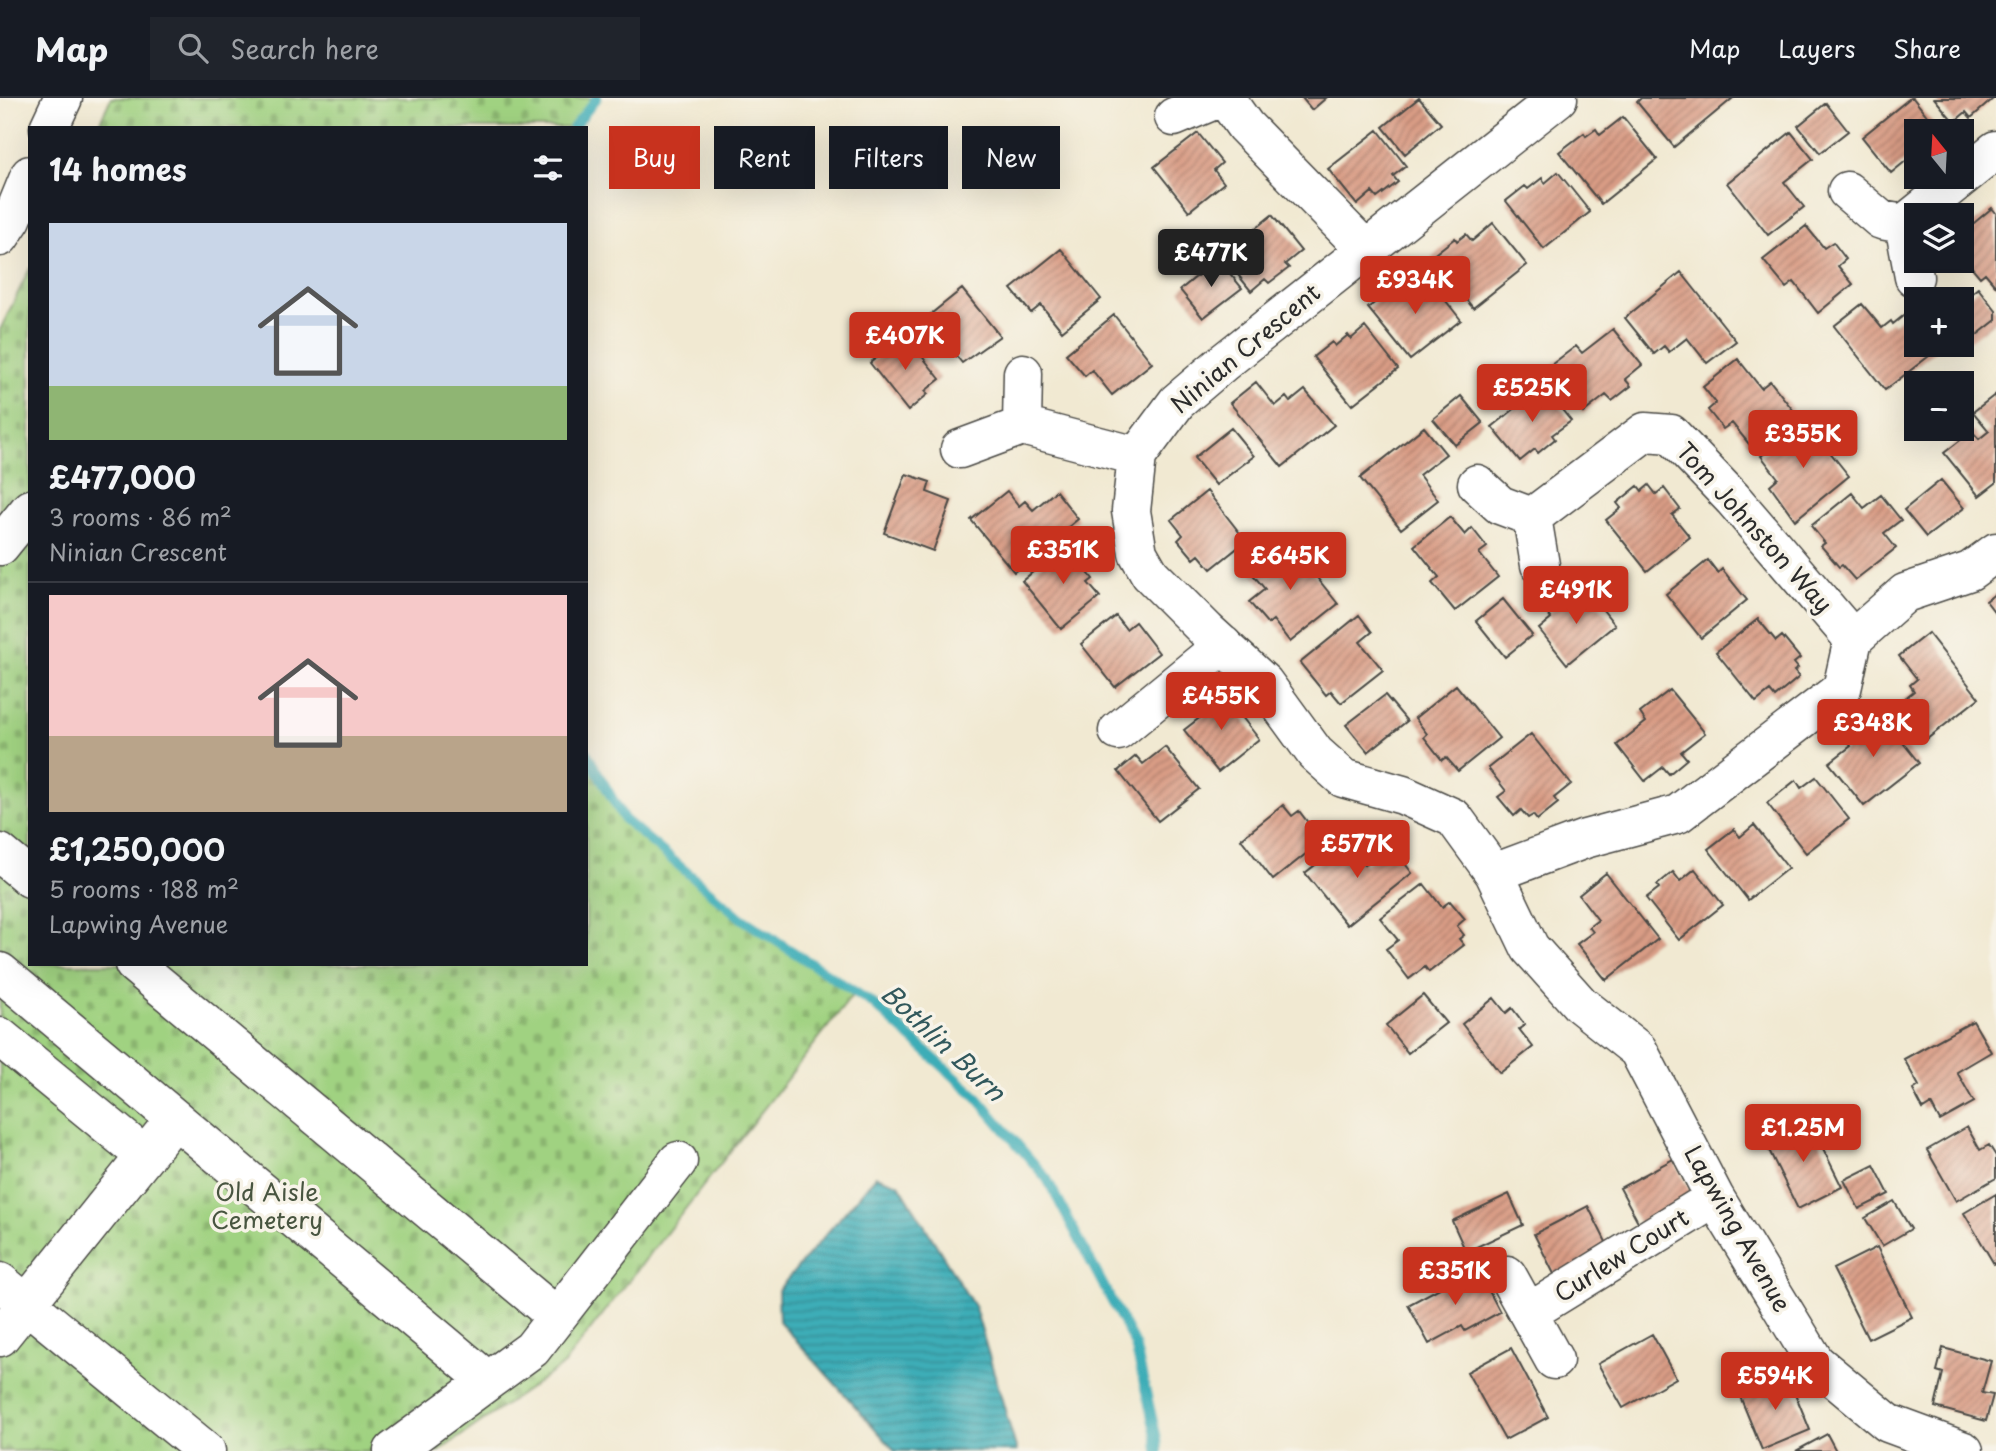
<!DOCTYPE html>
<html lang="en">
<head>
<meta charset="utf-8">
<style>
	:root { --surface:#171b24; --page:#20242c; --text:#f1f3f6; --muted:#9ea1a6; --line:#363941; --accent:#c8321e }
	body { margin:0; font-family:"Playpen Sans",sans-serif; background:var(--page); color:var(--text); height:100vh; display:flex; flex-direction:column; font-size:26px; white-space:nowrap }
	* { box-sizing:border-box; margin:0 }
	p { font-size:23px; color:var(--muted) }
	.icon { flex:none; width:38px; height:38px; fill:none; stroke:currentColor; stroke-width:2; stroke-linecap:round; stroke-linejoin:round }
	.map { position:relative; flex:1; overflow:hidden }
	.panel { position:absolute; left:28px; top:28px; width:560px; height:840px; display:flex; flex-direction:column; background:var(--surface); border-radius:0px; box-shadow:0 7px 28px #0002 }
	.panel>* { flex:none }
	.top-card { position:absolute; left:609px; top:28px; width:665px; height:63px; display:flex; gap:14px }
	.needle { width:46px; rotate:342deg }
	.controls { position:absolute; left:1904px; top:21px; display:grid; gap:14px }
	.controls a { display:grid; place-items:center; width:70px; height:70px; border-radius:0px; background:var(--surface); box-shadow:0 7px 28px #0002; font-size:35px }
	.price { position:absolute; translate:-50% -60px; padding:0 16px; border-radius:7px; background:var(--accent); color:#fff; font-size:23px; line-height:46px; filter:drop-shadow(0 2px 4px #0008) }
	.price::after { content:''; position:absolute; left:50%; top:42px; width:21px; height:16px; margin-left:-10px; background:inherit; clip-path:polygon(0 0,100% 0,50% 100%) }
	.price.selected { background:#222; color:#fff }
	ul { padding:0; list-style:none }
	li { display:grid; align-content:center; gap:14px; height:371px; padding:0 21px }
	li+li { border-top:2px solid var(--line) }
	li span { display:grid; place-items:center; height:217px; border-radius:0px; color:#555 }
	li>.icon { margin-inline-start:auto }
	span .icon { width:126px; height:126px; fill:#fffc; stroke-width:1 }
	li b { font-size:30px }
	h2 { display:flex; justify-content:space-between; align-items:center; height:84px; padding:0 21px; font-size:30px }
	.chip { padding:0 24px; border-radius:0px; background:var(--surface); box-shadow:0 7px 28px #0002; font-size:24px; line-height:63px }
	.chip.selected { background:var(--accent); color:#fff }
	header { display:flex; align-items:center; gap:42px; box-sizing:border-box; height:98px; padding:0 35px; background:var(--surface); border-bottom:2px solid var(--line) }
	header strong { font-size:33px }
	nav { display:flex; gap:38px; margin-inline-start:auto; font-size:24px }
	.search { width:490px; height:63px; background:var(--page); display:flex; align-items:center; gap:18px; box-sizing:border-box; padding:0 24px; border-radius:0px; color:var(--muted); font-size:26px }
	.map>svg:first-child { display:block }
	.cemetery { fill:url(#cemetery-stones); stroke:#667e56; stroke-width:2 }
	.water { fill:url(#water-rules); stroke:#346c71; stroke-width:2 }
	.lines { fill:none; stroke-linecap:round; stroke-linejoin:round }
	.stream { stroke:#3dadb7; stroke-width:10 }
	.building { fill:url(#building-hatch) }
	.minor-casing { stroke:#494844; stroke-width:41 }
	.minor { stroke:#fff; stroke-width:38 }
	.labels { text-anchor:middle; stroke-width:7; stroke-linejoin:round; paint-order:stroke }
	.street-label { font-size:24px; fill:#2b2b2b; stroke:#f7f3e8 }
	.park-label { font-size:24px; fill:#485540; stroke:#f7f3e8 }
	.water-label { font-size:26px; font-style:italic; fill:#31585c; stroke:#f7f3e8 }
</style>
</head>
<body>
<header>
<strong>Map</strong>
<div class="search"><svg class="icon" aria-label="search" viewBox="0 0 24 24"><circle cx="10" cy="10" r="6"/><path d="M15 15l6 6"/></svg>Search here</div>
<nav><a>Map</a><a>Layers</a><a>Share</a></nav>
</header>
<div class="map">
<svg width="1996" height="1353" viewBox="0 0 1996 1353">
	<defs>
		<pattern id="cemetery-stones" width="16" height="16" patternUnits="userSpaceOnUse" patternTransform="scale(1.75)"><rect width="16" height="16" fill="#a0d281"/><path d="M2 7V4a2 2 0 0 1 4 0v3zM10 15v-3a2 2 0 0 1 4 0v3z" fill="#8ab470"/></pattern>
		<pattern id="water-rules" width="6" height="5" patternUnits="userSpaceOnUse" patternTransform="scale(1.75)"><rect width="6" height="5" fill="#3dadb7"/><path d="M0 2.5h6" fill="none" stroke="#338d95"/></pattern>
		<pattern id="building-hatch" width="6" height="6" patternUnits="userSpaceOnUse" patternTransform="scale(1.75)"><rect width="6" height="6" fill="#d99c85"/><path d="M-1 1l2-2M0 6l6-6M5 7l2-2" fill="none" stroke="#b07f6d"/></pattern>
	</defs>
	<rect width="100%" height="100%" fill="#f7f3e8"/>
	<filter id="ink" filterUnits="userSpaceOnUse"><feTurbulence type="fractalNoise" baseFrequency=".0143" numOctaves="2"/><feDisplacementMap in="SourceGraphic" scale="14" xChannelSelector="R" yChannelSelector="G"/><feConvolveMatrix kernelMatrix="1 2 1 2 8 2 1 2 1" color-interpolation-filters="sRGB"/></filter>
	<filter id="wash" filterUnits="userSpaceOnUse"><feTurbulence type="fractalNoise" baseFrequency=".00686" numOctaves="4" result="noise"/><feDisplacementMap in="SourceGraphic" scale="28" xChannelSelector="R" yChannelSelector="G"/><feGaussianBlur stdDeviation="1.57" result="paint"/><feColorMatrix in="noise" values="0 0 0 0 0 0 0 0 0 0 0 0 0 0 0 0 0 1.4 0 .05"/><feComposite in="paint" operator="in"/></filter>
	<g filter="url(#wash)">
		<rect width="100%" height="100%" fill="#f1e9d2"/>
		<path class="cemetery" d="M111,0H595L572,30H97Z
			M30,170V866H586V654L624,721L741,820L855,894L563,1267L439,1353H0V232Z"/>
		<path class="water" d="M876,1078L899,1086L975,1210L1017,1353H895L779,1223L778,1192Z"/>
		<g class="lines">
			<path class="stream" d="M573,30L597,0
				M586,654L624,721L741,820L872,905L975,997L1047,1081L1135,1247L1157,1341L1158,1353"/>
		</g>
		<g id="blocks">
			<path class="building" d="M1302,0H1326L1312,12Z
				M1419,0L1441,26L1405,56L1383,29Z
				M1641,0H1733L1674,49L1637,4Z
				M1910,0H1913L1939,33H1916V63L1911,67L1907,62L1891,75L1862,39Z
				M1934,0H1994L1971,20L1966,14L1954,24Z
				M1826,5L1848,33L1820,55L1798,28Z
				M1623,19L1657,61L1601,106L1559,54L1584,35L1586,38L1596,31L1600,37Z
				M1378,32L1406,68L1393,78L1398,84L1377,100L1372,94L1357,107L1328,71Z
				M1791,34L1813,61L1784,84L1804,109L1768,137L1727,85Z
				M1198,35L1222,65L1214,72L1224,85L1189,113L1154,69Z
				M1558,74L1590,114L1544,151L1506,103L1525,88L1528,91L1542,80L1545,85Z
				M1992,110L1996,115V188L1985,175L1980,179L1964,160L1969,156L1962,146V135Z
				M1272,117L1301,153L1285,166L1289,170L1269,185L1265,181L1251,193L1222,157Z
				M1493,125L1527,167L1473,210L1431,159L1455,140L1457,143L1466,136L1472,143Z
				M1806,128L1824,150L1833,144L1846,161L1838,168L1853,186L1818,215L1794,184L1786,190L1763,162Z
				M1061,151L1101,201L1062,233L1041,207L1031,215L1011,191Z
				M1218,161L1242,190L1203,220L1180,192Z
				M1423,174L1461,222L1410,262L1368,210L1387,195L1391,200Z
				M1681,174L1736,243L1707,265L1687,240L1669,254L1664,248L1654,256L1625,220Z
				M1978,190L1996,213V222L1963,248L1962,203Z
				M962,191L1000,238L962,265L926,220Z
				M1862,206L1882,230L1891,223L1893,226L1908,214L1916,224V247H1935L1938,251L1885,292L1834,228Z
				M1114,217L1152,265L1112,297L1092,272L1085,278L1066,256Z
				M1365,229L1398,271L1352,307L1313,259L1332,244L1335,248L1348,237L1351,241Z
				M1613,231L1642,267L1625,281L1631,288L1612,303L1606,297L1583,315L1547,270L1576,248L1582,255Z
				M905,237L940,281L925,293L928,296L908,313L870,265Z
				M1738,261L1761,290L1770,283L1793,312L1749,346L1732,325L1723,331L1708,312L1716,305L1703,289Z
				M1256,284L1275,308L1286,299L1290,304L1305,292L1334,327L1282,369L1230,305Z
				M1543,288L1571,323L1552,337L1555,341L1538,355L1535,351L1520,363L1492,329Z
				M1996,296V385L1979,398L1944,355L1972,333L1979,341L1989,333L1973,314Z
				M1461,298L1483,325L1455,347L1433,321Z
				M1805,323L1849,378L1795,422L1770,387L1778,380L1761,358Z
				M1424,329L1446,356L1419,377L1438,402L1401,431L1360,380Z
				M1231,330L1254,358L1216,387L1194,360Z
				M906,376L930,384L927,394L951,403L933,453L884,435Z
				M1941,382L1964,410L1926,439L1904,412Z
				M1649,387L1656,396L1664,390L1680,411L1672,417L1690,439L1647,473L1606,422L1621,410L1617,405L1638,388L1642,393Z
				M1007,393L1019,408L1025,403L1033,412L1056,393L1078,421L1014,474L971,422Z
				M1207,393L1246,443L1211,471L1199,457L1194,461L1178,442L1183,437L1171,422Z
				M1852,395L1864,410L1881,397L1901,422L1884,435L1896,450L1855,482L1842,467L1839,469L1821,448L1825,445L1811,428Z
				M1450,419L1465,437L1472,430L1487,449L1479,455L1498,479L1455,513L1432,485L1439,479L1414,448Z
				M1287,442L1338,506L1290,544L1273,522L1268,526L1249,504L1265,491L1249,472Z
				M1068,445L1087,468L1085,471L1093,481L1088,485L1100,499L1061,531L1022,483Z
				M1708,462L1718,475L1722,471L1747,502L1701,540L1666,496Z
				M1587,492L1615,527L1567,566L1539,531L1551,521L1547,516L1567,500L1571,505Z
				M1996,495V516L1986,503Z
				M1503,501L1532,537L1505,559L1476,523Z
				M1359,517L1372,534L1360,544L1383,572L1341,605L1331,593L1326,597L1300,565Z
				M1116,518L1126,531L1135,524L1159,555L1115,589L1081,546Z
				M1758,521L1776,543L1782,538L1800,560L1794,565L1798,570L1794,573L1799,579L1775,599L1770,593L1756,604L1716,554Z
				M1928,535L1979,600L1927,641L1899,605L1914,593L1910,587L1917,581L1899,558Z
				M1456,587L1499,640L1458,673L1446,659L1442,662L1424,639L1427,636L1415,620Z
				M1221,592L1259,641L1218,674L1184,632L1207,614L1202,607Z
				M1670,592L1705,635L1681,654L1687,661L1669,676L1663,669L1645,683L1617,647L1646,624L1640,615Z
				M1385,597L1407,623L1368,654L1346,627Z
				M1877,612L1919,665L1864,708L1829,665L1851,648L1846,641L1855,634L1852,631Z
				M1531,636L1571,686L1554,700L1558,705L1537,722L1533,717L1528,720L1521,712L1514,718L1498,699L1506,693L1488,670Z
				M1165,649L1199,691L1158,723L1118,673L1136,658L1143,666Z
				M1816,679L1849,721L1806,755L1767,705L1796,682L1801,690Z
				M1283,707L1292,718L1299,713L1322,743L1273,782L1241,741Z
				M1754,727L1788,770L1748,802L1708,751L1734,731L1740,739Z
				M1341,747L1353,762L1358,758L1365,767L1391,747L1412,775L1347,827L1305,775Z
				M1695,771L1723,807L1679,842L1646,800L1659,790L1657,787L1673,774L1680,783Z
				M1606,775L1658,841L1606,882L1577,846L1593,834L1589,829L1598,822L1579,797Z
				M1424,786L1442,809L1450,803L1465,821L1457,828L1464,837L1459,841L1464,847L1429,874L1425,869L1409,881L1386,851L1398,842L1380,820Z
				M1423,897L1446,925L1408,955L1386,927Z
				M1494,900L1506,915L1512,910L1525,927L1519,931L1533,949L1500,975L1462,926Z
				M1973,923L1991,954L1957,974L1974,1004L1940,1023L1931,1006L1923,1011L1913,992L1919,988L1904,961Z
				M1808,1020L1842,1089L1798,1111L1764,1042Z
				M1967,1029L1980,1052L1989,1047L1996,1058V1080L1956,1103L1927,1052Z
				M1673,1061L1697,1107L1644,1135L1620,1090Z
				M1874,1067L1889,1096L1859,1111L1844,1082Z
				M1509,1096L1523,1127L1466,1154L1452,1123Z
				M1996,1096V1165L1994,1166L1964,1115Z
				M1894,1103L1911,1131L1882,1148L1865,1120Z
				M1588,1108L1611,1154L1557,1182L1534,1136Z
				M1877,1149L1912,1219L1868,1241L1833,1171Z
				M1477,1170L1500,1214L1465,1233L1462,1228L1429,1246L1408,1207Z
				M1652,1236L1676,1280L1623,1310L1598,1266Z
				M1511,1250L1548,1319L1505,1342L1467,1274Z
				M1943,1250L1991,1263L1982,1295L1993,1297L1986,1323L1935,1309L1943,1275L1937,1273Z
				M1787,1276L1810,1332L1762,1352L1739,1296Z
				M1827,1336L1836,1353H1796Z"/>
		</g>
	</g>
	<g filter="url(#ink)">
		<use href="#blocks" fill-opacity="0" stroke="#494844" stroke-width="2"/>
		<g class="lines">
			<defs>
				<path id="minor" d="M1225,0L1245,28L1366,152
					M1558,0L1224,264L1177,304L1137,358L1131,413L1138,455L1150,476L1207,533L1264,585L1315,655L1343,680L1403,697L1454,720L1494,775L1530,850L1580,906L1638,952L1715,1100L1815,1264L1888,1325L1964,1353
					M1174,19L1219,0
					M49,30L63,0
					M1847,93L1881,122L1904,126L1996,52
					M1904,126L1914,179
					M0,139L12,121L30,77
					M1022,328L1023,275
					M960,351L1022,328L1137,358
					M1477,386L1500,407L1532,419L1645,334L1671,336L1733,401L1853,541
					M1532,419L1540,467
					M0,448L30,411
					M1118,633L1223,547
					M0,755L30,780
					M1494,775L1585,741L1678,716L1842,591L1853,541L1905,495L1970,473L1996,454
					M134,866L556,1218
					M0,874L488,1283L393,1353
					M0,939L145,1058
					M1507,1177L1554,1262
					M0,1184L206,1353
					M1528,1215L1715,1100
					M0,1239L175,1021
					M488,1283L532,1251L678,1063"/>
			</defs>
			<use href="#minor" class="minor-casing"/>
			<use href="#minor" class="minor"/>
		</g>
	</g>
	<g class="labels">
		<g class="street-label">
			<text transform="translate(1246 251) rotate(-40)" y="8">Ninian Crescent</text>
			<text transform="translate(1754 430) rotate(48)" y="8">Tom Johnston Way</text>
			<text transform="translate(1737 1131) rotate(60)" y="8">Lapwing Avenue</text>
			<text transform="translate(1622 1158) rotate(-32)" y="8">Curlew Court</text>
		</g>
		<g class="park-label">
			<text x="267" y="1103">Old Aisle<tspan x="267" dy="28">Cemetery</tspan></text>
		</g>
		<g class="water-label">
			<text transform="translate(943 945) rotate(43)" y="9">Bothlin Burn</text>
		</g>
	</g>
</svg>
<div class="controls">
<a><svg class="needle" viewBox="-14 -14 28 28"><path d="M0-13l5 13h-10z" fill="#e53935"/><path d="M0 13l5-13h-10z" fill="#9ea1a6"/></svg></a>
<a><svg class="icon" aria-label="layers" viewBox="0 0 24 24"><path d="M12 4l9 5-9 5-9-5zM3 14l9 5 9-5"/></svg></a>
<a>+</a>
<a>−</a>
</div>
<b class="price selected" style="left:1211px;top:191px">£477K</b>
<b class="price" style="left:1415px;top:218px">£934K</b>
<b class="price" style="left:905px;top:274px">£407K</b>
<b class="price" style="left:1532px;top:326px">£525K</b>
<b class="price" style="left:1803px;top:372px">£355K</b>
<b class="price" style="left:1063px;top:488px">£351K</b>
<b class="price" style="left:1290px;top:494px">£645K</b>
<b class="price" style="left:1576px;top:528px">£491K</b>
<b class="price" style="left:1221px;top:634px">£455K</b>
<b class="price" style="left:1873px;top:661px">£348K</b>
<b class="price" style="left:1357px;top:782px">£577K</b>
<b class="price" style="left:1803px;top:1066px">£1.25M</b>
<b class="price" style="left:1455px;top:1209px">£351K</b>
<b class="price" style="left:1775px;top:1314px">£594K</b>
<div class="top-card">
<a class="chip selected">Buy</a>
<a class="chip">Rent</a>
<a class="chip">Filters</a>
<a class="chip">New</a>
</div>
<section class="panel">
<h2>14 homes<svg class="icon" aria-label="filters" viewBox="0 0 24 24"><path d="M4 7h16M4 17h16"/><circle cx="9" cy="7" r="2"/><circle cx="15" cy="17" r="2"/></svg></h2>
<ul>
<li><span style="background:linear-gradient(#c9d6e8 75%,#8fb573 0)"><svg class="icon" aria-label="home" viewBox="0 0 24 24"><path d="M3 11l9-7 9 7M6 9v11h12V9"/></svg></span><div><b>£477,000</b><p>3 rooms · 86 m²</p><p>Ninian Crescent</p></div></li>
<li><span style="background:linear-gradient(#f6c9c9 65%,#b9a48a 0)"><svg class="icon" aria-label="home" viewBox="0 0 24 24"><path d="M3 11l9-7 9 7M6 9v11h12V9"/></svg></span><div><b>£1,250,000</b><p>5 rooms · 188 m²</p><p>Lapwing Avenue</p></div></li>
</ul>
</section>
</div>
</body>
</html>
